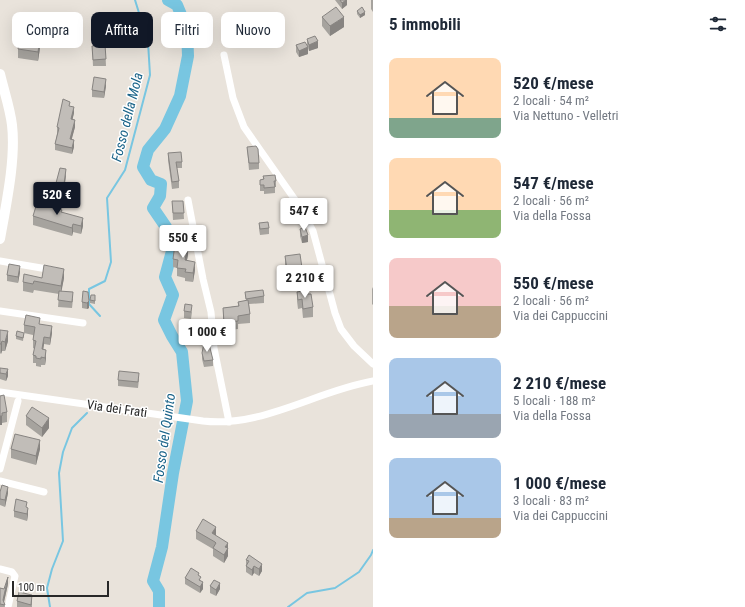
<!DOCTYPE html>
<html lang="it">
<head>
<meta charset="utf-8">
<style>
	:root { --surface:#fff; --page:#f2f2f3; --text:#1f2937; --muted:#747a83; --accent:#111827 }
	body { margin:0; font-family:"Roboto Condensed",sans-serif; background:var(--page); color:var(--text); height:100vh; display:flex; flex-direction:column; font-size:15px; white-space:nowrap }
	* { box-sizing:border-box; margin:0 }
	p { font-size:13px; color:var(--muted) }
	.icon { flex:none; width:22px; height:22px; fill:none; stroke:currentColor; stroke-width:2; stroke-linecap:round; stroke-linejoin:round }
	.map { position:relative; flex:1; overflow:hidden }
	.sheet { display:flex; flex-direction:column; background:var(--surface); width:372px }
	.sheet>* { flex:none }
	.top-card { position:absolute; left:12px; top:12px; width:301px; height:36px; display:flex; gap:8px }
	.scale { position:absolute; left:12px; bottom:10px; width:97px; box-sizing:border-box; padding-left:4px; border:2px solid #282828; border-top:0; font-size:11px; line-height:14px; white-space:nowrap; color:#282828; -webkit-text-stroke:3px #fff; paint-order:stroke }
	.price { position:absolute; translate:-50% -34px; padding:0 9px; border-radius:4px; background:#fff; color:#222; font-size:13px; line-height:26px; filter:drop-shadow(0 1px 2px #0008) }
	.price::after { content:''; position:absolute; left:50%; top:24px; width:12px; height:9px; margin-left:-6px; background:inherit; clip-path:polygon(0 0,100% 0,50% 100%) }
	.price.on { background:var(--accent); color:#fff }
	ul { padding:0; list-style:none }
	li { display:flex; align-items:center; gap:12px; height:100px; padding:0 16px }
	li span { display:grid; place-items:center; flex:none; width:112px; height:80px; border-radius:8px; color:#555 }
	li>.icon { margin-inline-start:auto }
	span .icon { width:48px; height:48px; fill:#fffc; stroke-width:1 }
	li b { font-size:17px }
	h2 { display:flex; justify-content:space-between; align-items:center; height:48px; padding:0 16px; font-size:17px }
	.tag { padding:0 14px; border-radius:8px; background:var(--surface); box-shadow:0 4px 16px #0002; font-size:14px; line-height:36px }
	.tag.on { background:var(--accent); color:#fff }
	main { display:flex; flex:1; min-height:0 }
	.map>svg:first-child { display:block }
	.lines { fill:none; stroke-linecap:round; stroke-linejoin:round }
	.stream { stroke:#78c6e1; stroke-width:2 }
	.river { stroke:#78c6e1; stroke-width:12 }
	.minor { stroke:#fff; stroke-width:7 }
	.secondary { stroke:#fff; stroke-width:10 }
	.wall { fill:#a6a39e }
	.shaded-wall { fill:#878481 }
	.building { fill:#c1bdb8; stroke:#878481 }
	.labels { text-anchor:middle; stroke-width:3; stroke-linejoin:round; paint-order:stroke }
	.street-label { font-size:13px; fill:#282828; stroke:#fff }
	.water-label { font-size:14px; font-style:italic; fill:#1b6489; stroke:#fff }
</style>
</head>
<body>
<main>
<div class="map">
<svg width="373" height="607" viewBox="0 0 373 607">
	<rect width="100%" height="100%" fill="#e9e3db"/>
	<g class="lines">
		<path class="stream" d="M100,316L89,304V289L105,281L111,262L107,198L125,170L150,75L148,42L135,0
			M50,607L47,588L52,569L63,541L59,473L63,452L72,428L87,413
			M288,607L307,593L335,588L359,572L371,555L373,550"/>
		<path class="river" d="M159,607V591L153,581L162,547L173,473L187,401L182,352L172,336L164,320L173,295L165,277L172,251L166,227L153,208L160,196L161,184L151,180L143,167L148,150L165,129L180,96L188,56L187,29L177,5L168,0"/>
		<path class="minor" d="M224,55L233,98L244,127L298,204L313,231L335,313L341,329L354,346L373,364
			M188,200L203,279L211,312L214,348L229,422
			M0,261L53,270
			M0,311L83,323
			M0,392L203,421C262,428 316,391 373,381
			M0,469L18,401
			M0,481L44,492
			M0,569L12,572L15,576L8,607"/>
		<path class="secondary" d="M0,74C4,91 10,108 12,125C16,159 6,205 0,239"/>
	</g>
	<path class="wall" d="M335,0H347V5L342,9Z
		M371,0H373V12L371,9Z
		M357,11L365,15L360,18L357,14Z
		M322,17L344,27L330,36L322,26Z
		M307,39L318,48L309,51L308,48V54L299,57L296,52V45H307Z
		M105,45L106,66H93L92,46Z
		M40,48L38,61L18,58V49Z
		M106,86L104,98L92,97V90Z
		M70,106L74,113L72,120L75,127L71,140L74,147L72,154L55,150V144L57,134V127Z
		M247,147L259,163V169L249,170Z
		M168,153L182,162V168H177L179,181V188L172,189L168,160Z
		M66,175L64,190L56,189V183Z
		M263,176L276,181V187H275V193L264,194V191H260V180L263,179Z
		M172,201H183L184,219L173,220Z
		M62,212L83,226L81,234L73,232L72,236L33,225V216Z
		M259,223L269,228V234L260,235L259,229Z
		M300,229L308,242L302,243L300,236Z
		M188,255L187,260L195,270L193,282L185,281V278L177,276V268L173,267V259Z
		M285,256L302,268V277L287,280L285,265Z
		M20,272L18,283L7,281V275Z
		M42,278H64L61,291L73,299L72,308L58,307L59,294L34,290L33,293L23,291V282Z
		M373,287V305L372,304V289Z
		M245,292L264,296V303L249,304L250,314V323L238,324V329L224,331L223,316V308L238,306V302L246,301Z
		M297,292L307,294L313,307V317L303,318L302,308L298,309L297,301Z
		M95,299V304L90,303V300Z
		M89,301V308L87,309L82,308V302Z
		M184,311L192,312L191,319L184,318Z
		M40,324L52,333L50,345L44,344L43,350L46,358L45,365H41V367L36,366V363H33V355L35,349L33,348V335L24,333L23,341L16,339V336L24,333V325Z
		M0,330L8,341L5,351H2L1,354L0,353Z
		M202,353L213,360V366L204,367L202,359Z
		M0,368L8,376L6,381L0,379Z
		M139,379L138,388L118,386V380Z
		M0,396L7,412V422L2,423V425H0Z
		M26,416L49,428L42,437L26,425Z
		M11,449H40L36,465L11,458Z
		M0,492L8,493L5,507L0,505Z
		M27,508L28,514L27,521L14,517V511Z
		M196,531L216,536L228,556L224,563L213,556V549L196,539Z
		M246,560L262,571L259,576L254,573L252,576L246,572Z
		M199,576L203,589L200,593L185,584V578Z
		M8,584L4,602L5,607H0V588L4,589Z
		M210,586L220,589L216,596L210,593Z
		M17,601H32V607H17Z"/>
	<path class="shaded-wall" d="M346,0H347V5L342,9V3Z
		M365,12V15L360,18V15Z
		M344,17V27L330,36V26Z
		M40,39V48L38,61V52Z
		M318,41V48L309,51V45Z
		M308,47V54L299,57V51Z
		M106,79V86L104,98V92Z
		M74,107V113L71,126V119Z
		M75,120V127L70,146V139Z
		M74,140V147L72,154V148Z
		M66,169V175L64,190V184Z
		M83,218V226L81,234V226Z
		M73,224V232L72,236V228Z
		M308,235V242L302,243V237Z
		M188,247V255L185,269V260Z
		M195,262V270L193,282V273Z
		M20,266V272L18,283V277Z
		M64,269V278L61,294V286Z
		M89,301V308L87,309V303Z
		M52,326V333L50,345V338Z
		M8,331V341L5,351V342Z
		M44,337V344L42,357V349Z
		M2,341V351L1,354V344Z
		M46,350V358L45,365V358Z
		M8,369V376L6,381V374Z
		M0,416H2V425H0Z
		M49,418V428L42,437V428Z
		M40,440V449L36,465V456Z
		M8,487V493L5,507V500Z
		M28,508V514L27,521V514Z
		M216,527V535L212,541V533Z
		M228,543V556L224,563V555L225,547Z
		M262,564V571L259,576V569Z
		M254,566V573L252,576V570Z
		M8,577V584L3,606V600Z
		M203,582V589L200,593V587Z
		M220,583V589L216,596V590Z"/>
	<path class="building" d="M340,0H346L342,3Z
		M336,7L344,17L330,26L322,17Z
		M362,7L365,12L360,15L357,11Z
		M21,29L37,32L36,38L40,39L38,52L18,49Z
		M315,36L318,41L309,45L307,39Z
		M305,42L308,47L299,51L296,45Z
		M105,45L106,59L93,60L92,46Z
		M94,77L106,79L104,92L92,90Z
		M63,99L70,102L69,106L74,107L71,119L75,120L70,139L74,140L72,148L55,144L59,128L57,127Z
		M256,146L258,149L259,163H249L247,147Z
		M181,152L182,162H176L179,181L172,182L168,153Z
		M60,168L66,169L64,184L56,183Z
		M275,175L276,181H274L275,187L264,188V185H260V180L264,179L263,176Z
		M172,201H183L184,213H173Z
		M37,203L62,210L61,212L83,218L81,226L73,224L72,228L33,216Z
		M268,222L269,228L260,229L259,223Z
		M305,227L308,235L302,237L300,229Z
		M175,244L188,247L185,260L195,262L193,273L185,272L186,269L177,268L178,260L173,259Z
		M300,254L302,268L287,270L285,256Z
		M9,264L20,266L18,277L7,275Z
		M44,265L64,269L61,286L34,281L33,284L23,282L24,274L42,278Z
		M263,290L264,296L246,299L245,292Z
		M307,290V294H311L313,307L303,309L302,299L298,300L297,292Z
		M59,291L73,292L72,302L58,300Z
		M83,291L88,292L89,301L87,303L82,302Z
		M91,295H95V301L90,300Z
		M248,300L250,314L238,316V321L224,323L223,308L239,306L238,302Z
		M185,304L192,305L191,312L184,311Z
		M26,315L40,318L39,324L52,326L50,338L44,337L42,349L46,350L45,358L41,357V359L36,358V356L33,355L36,341L33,340L35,327L24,325Z
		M0,330L8,331L5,342L2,341L1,344H0Z
		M17,331L24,333L23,338L16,336Z
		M204,343L209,344L213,360L204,361L202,353Z
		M0,368L8,369L6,374L0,373Z
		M119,371L139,373L138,382L118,380Z
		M4,395L7,412L2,413V416H0V396Z
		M32,407L49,418L42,428L26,416Z
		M15,434L40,440L36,456L11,449Z
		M2,485L8,487L5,500L0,499V492Z
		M16,499L27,502L26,507L28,508L27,514L14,511Z
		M203,519L216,527L212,533L228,543L225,547L228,548L224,555L213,548L216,543L215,542L196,531Z
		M249,555L262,564L259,569L254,566L252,570L246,566L249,561L246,560Z
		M191,568L199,573L198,575L201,577L199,580L203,582L200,587L185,578Z
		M8,577L3,600L5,605L0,604V588L4,589Z
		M214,580L220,583L216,590L210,586Z
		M19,592L32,595L31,605L17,601Z"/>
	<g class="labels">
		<g class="street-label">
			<text transform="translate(117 408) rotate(8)" y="5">Via dei Frati</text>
		</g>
		<g class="water-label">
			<text transform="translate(127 117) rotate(-76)" y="5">Fosso della Mola</text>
			<text transform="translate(164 438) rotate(-82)" y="5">Fosso del Quinto</text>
		</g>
	</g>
</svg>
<div class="scale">100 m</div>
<b class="price on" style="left:57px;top:216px">520 €</b>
<b class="price" style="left:304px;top:232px">547 €</b>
<b class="price" style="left:183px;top:259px">550 €</b>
<b class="price" style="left:305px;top:299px">2 210 €</b>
<b class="price" style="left:207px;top:353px">1 000 €</b>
<div class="top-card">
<a class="tag">Compra</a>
<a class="tag on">Affitta</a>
<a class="tag">Filtri</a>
<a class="tag">Nuovo</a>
</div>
</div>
<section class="sheet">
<h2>5 immobili<svg class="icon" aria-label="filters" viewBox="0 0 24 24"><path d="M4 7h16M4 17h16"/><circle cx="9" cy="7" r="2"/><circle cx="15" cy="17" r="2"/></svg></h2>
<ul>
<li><span style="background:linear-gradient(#ffd9b3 75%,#7fa58c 0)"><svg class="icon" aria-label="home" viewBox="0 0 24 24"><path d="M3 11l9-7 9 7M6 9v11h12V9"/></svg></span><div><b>520 €/mese</b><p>2 locali · 54 m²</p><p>Via Nettuno - Velletri</p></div></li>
<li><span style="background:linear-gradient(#ffd9b3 65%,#8fb573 0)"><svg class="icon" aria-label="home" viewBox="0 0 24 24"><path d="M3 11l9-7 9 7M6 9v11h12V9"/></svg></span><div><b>547 €/mese</b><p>2 locali · 56 m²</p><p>Via della Fossa</p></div></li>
<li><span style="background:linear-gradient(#f6c9c9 60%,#b9a48a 0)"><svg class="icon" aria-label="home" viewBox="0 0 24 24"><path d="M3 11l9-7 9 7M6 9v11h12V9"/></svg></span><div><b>550 €/mese</b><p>2 locali · 56 m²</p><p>Via dei Cappuccini</p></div></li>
<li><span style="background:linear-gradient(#a9c7e8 70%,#9aa5b1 0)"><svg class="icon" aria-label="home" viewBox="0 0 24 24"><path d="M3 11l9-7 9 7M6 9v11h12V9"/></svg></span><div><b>2 210 €/mese</b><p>5 locali · 188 m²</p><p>Via della Fossa</p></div></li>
<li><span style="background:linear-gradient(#a9c7e8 75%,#b9a48a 0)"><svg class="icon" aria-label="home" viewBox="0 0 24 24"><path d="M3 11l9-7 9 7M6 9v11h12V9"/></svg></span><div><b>1 000 €/mese</b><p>3 locali · 83 m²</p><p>Via dei Cappuccini</p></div></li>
</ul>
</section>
</main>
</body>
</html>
